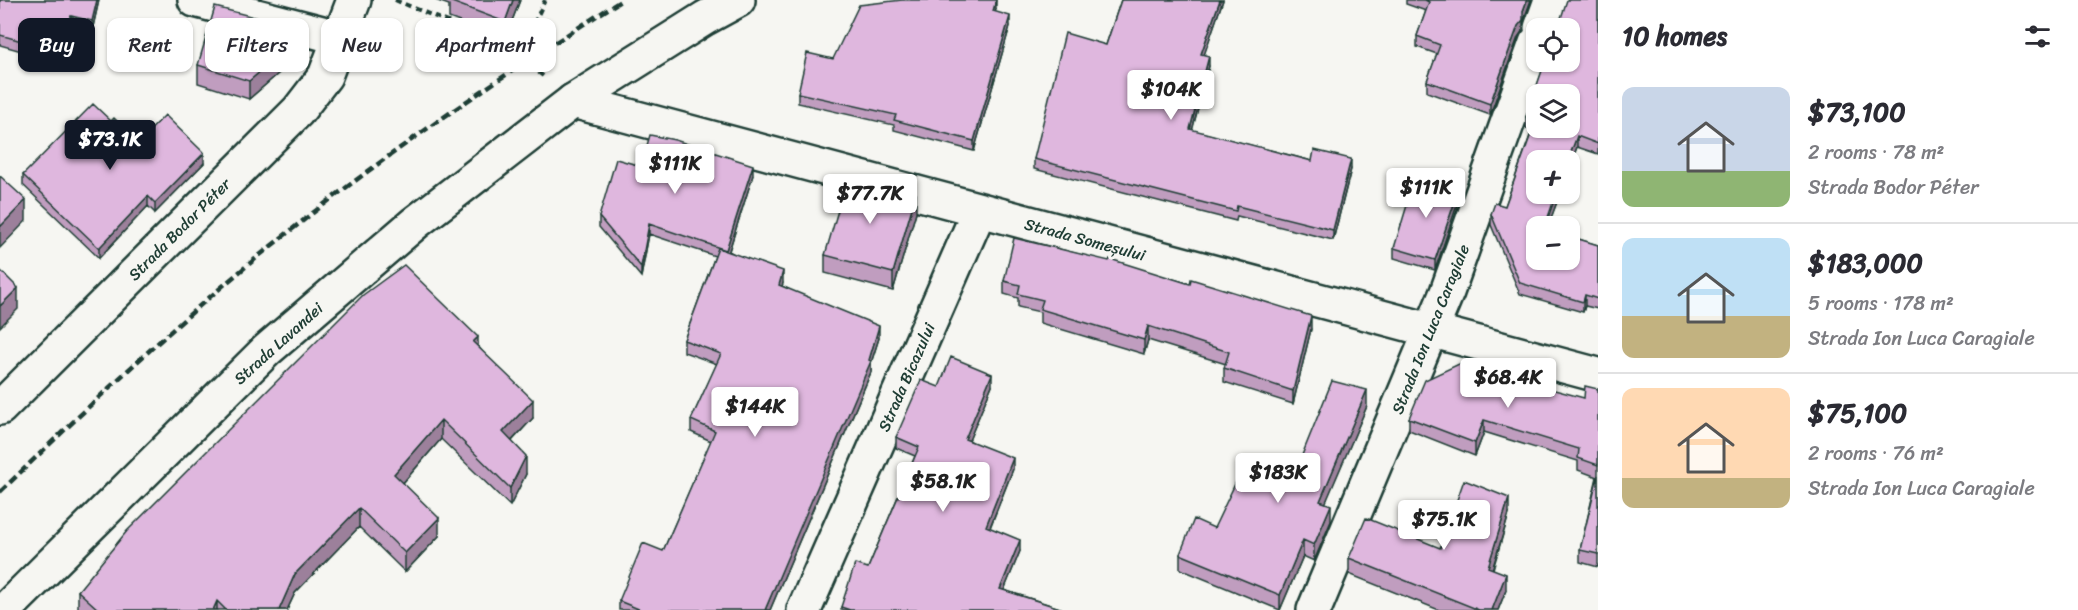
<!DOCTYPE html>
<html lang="en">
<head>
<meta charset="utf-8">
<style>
	:root { --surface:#fff; --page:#f7f7f7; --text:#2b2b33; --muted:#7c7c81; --line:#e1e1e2; --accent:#111827 }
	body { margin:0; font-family:Sriracha,sans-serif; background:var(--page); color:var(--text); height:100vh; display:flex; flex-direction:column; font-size:22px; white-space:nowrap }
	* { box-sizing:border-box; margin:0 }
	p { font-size:20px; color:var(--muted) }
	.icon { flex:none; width:33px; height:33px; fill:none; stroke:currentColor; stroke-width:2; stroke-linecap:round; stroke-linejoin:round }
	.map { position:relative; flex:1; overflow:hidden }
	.panel { display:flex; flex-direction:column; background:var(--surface); width:480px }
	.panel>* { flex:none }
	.top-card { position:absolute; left:18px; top:18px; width:570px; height:54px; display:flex; gap:12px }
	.tools { position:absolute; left:1526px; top:18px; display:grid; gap:12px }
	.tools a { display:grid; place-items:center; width:54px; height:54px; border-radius:12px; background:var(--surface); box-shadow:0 2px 4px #0004; font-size:30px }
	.price { position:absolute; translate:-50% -51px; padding:0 14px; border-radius:6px; background:#fff; color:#222; font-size:20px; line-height:39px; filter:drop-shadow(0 2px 3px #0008) }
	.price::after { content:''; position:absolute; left:50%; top:36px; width:18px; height:14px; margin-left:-9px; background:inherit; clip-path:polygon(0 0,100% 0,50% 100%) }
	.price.current { background:var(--accent); color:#fff }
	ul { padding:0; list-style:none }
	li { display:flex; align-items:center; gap:18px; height:150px; padding:0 24px }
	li+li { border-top:2px solid var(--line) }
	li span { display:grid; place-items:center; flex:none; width:168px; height:120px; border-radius:12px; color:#555 }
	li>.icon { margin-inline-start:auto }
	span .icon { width:72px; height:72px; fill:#fffc; stroke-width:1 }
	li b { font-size:26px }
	h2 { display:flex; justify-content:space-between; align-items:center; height:72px; padding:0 24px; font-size:26px }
	.tag { padding:0 21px; border-radius:12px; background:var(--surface); box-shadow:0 2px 4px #0004; font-size:21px; line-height:54px }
	.tag.current { background:var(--accent); color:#fff }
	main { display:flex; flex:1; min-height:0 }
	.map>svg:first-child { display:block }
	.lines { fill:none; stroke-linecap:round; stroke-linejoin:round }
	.minor-casing { stroke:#1f3d34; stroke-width:38 }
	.tertiary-casing { stroke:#1f3d34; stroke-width:38 }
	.path { stroke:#1f3d34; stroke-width:4; stroke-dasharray:6 4.5; stroke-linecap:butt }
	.minor { stroke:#f6f6f2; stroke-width:33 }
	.tertiary { stroke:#f6f6f2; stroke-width:33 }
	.rail { stroke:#1f3d34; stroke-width:4.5; stroke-dasharray:9 4.5; stroke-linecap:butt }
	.wall { fill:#c09dbf; stroke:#1f3d34; stroke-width:1.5 }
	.shaded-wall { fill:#9c809b; stroke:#1f3d34; stroke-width:1.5 }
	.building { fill:#dfb7de; stroke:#1f3d34; stroke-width:1.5; fill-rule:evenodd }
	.labels { text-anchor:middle; stroke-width:6; stroke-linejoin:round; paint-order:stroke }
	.street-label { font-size:16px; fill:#1f3d34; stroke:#f6f6f2 }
</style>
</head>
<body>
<main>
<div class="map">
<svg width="1598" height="610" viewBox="0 0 1598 610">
	<rect width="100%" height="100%" fill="#f6f6f2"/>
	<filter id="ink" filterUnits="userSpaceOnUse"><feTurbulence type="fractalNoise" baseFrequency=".0167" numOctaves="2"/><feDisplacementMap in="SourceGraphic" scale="12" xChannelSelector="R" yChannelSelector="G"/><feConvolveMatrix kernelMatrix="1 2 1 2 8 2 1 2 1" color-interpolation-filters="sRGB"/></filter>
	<g filter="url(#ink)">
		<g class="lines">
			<defs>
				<path id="minor" d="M195,0L341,38
					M1541,28L1551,0
					M573,101L1598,375
					M0,408L298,111L325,76L354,0
					M804,610L979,211
					M1314,610L1447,292L1536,43"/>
				<path id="tertiary" d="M5,610L267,350L415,223L573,101L705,18L738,0"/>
			</defs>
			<use href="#minor" class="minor-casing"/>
			<use href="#tertiary" class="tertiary-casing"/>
			<path class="path" d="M395,0L506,46L530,32L545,0
				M506,46L543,76"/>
			<use href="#minor" class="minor"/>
			<use href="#tertiary" class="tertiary"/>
			<path class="rail" d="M0,492C86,409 172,326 265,251C378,159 499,77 622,0"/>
		</g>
		<path class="wall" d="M0,0H99L92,31L71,26L61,62L0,45Z
			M435,0H520L505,39L449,18V5Z
			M1121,0H1223L1204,54L1209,66L1192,130L1312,161L1351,169L1333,240L1237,216L1236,221L1034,169V159L1106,45Z
			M1406,0H1531L1523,22V30L1518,37L1490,115L1427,92V81L1437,54L1417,47V36L1426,11L1406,4Z
			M1598,0V154L1577,147L1548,226H1536L1598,245V309L1585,306L1583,312L1520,294L1491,225V214L1505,206L1532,130L1526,128V117L1559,24Z
			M996,9L995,12L1010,26L974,151L894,130V125L798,103V93L833,59Z
			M294,60L249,99L198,83V65Z
			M111,121L139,142L204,163L155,213L148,206L99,258L23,185V175Z
			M641,166L753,175L729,251L783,283L782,286L879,338L871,363V372L770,610H619V601L663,551L711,441L691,432V420L717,364L684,352V340L715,256L649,234L641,277L599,227V217Z
			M1458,202L1435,270L1394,258V248Z
			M916,212L893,291L825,273V255Z
			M1004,281L1311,329L1293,404L1224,382V368L1226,364L1148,340L1144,354L1040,323V312L1018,307V298L1004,294Z
			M478,346L533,418L512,441L526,474L510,506L441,439L403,483L439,536L405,572L359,527L295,593L287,610H78V591Z
			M992,385L969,440L1013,469L990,528L1020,551L1004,590L1066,610H841V607L868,568L915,456L896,448V437L939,387Z
			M1598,389V567L1580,562V550L1597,477L1578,470V461L1484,432L1475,456L1409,430V418L1584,398Z
			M1367,406L1325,503L1331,521L1314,561L1303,556L1280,610L1180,569V554L1214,528L1292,480Z
			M1509,514L1493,569L1506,590L1498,610H1439L1349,574V558L1440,548Z"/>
		<path class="shaded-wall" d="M97,0H99L92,31V21Z
			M513,0H520L505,39V22Z
			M996,0V9L993,21V11Z
			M1220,0H1223L1201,64V54Z
			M1527,0H1531L1523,22V30L1518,37L1490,115V104Z
			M71,16V26L61,62V52Z
			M1010,16V26L974,151V141Z
			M294,43V60L249,99V81Z
			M1209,56V66L1190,139V129Z
			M1577,136V147L1569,168V160H1568Z
			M204,153V163L155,213V203Z
			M1351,159V169L1333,240V230Z
			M753,165V175L726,260V250Z
			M1458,192V202L1435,270V260Z
			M916,194V212L893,291V273Z
			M1556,194H1560L1548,226H1545Z
			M148,196V206L99,258V248Z
			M26,200V221L0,248V227Z
			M649,224V234L641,277V267Z
			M783,271V283L779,297V285Z
			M18,288V309L0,327V306Z
			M1585,295V306L1583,312V302Z
			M1311,316V329L1293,404V391Z
			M879,326V338L871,363V372L770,610H765L869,360Z
			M1148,326V340L1144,354V340Z
			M478,337V355L473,342Z
			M992,374V385L965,450V439Z
			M1367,390V406L1320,516V501Z
			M533,400V418L503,450V432Z
			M441,420V439L394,493V474Z
			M1484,420V432L1475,456V443Z
			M526,456V474L510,506V488Z
			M1013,458V469L986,537V526Z
			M1509,498V514L1488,583V567Z
			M1331,505V521L1314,561V545Z
			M359,508V527L295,593L287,610H279L295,574Z
			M439,518V536L405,572V553Z
			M1020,540V551L1000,600V589Z
			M1303,540V556L1280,610V595Z
			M1506,574V590L1498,610H1492Z
			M217,601V610H213Z"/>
		<path class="building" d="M0,0H97L92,21L71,16L61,52L0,35Z
			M450,0H513L505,22L449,1Z
			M902,0H996L993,11L1010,16L974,141L894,120L896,115L798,93L807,53L833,59L859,5Z
			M1121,0H1220L1201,54L1209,56L1190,129L1312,161L1314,150L1351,159L1333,230L1237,206L1236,211L1034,159L1065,33L1106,45Z
			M1425,0H1527L1523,11V20L1518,26L1490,104L1427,81L1440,45L1417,36L1429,2Z
			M1567,0H1598V144L1577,136L1568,160H1536V194H1556L1545,226H1536V260H1569V236L1598,245V299L1585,295L1583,302L1520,283L1491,214L1495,203L1505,206L1536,120L1526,117L1545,62H1569V28H1555L1559,24ZM1536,94H1569V128H1536Z
			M215,7L286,25L294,43L249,81L198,65Z
			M93,104L111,121L114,118L139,142L165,115L204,153L155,203L148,196L99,248L23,175Z
			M650,135L675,140L753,165L726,250L649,224L641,267L599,217L616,159L641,166Z
			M0,176L26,200L0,227Z
			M848,176L916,194L893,273L825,255Z
			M1415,179L1458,192L1435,260L1394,248Z
			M1014,238L1109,261L1110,259L1190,284L1191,279L1311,316L1293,391L1224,368L1229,352L1148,326L1144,340L1040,309L1043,300L1018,294L1020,285L1004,281Z
			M718,248L783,271L779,285L879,326L869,360L871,361L765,610H641L619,601L643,543L663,551L715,431L691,420L721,354L684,340Z
			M404,265L478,337L473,342L533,400L503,432L526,456L510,488L441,420L394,474L439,518L405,553L359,508L295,574L279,610H226L217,601L213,610H99L78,591L127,531L363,295Z
			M0,270L18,288L0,306Z
			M951,357L992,374L965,439L1013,458L986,526L1020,540L1000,589L1066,610H850L841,607L855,564L868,568L919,447L896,437L921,380L939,387Z
			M1459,364L1584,398L1585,386L1598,389V465L1578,458L1579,449L1484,420L1475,443L1409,418L1425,380Z
			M1332,381L1367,390L1320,501L1331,505L1314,545L1303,540L1280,595L1180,554L1194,519L1214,528L1246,461L1292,480Z
			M1598,475V554L1580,550Z
			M1464,480L1509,498L1488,567L1506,574L1492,610H1479L1349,558L1366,518L1440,548Z"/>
	</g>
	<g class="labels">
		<g class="street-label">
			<text transform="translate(179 229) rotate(-45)" y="6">Strada Bodor Péter</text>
			<text transform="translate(1085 239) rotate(15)" y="6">Strada Someșului</text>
			<text transform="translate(1430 329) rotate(-68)" y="6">Strada Ion Luca Caragiale</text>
			<text transform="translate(278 343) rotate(-42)" y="6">Strada Lavandei</text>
			<text transform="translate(906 377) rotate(-66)" y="6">Strada Bicazului</text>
		</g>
	</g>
</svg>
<div class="tools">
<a><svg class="icon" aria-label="locate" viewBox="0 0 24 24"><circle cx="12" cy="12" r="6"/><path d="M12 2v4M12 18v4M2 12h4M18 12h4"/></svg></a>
<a><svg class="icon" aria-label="layers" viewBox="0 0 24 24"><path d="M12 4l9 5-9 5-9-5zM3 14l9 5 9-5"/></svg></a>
<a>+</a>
<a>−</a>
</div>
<b class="price" style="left:1171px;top:121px">$104K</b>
<b class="price current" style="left:110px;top:171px">$73.1K</b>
<b class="price" style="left:675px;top:195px">$111K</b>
<b class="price" style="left:1426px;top:219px">$111K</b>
<b class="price" style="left:870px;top:225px">$77.7K</b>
<b class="price" style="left:1508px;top:409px">$68.4K</b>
<b class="price" style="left:755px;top:438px">$144K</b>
<b class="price" style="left:1278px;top:504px">$183K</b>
<b class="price" style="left:943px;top:513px">$58.1K</b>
<b class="price" style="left:1444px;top:551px">$75.1K</b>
<div class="top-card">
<a class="tag current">Buy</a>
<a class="tag">Rent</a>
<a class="tag">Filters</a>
<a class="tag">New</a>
<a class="tag">Apartment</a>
</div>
</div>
<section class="panel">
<h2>10 homes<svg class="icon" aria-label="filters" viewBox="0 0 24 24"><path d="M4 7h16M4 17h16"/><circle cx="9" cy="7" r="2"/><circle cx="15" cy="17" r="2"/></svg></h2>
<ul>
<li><span style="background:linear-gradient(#c9d6e8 70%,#8fb573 0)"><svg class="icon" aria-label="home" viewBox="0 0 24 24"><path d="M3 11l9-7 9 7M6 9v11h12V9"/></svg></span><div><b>$73,100</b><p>2 rooms · 78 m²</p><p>Strada Bodor Péter</p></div></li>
<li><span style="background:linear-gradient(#bfe0f5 65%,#c2b280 0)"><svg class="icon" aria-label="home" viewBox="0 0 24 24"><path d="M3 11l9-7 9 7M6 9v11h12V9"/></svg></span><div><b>$183,000</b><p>5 rooms · 178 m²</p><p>Strada Ion Luca Caragiale</p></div></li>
<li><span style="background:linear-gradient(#ffd9b3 75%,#c2b280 0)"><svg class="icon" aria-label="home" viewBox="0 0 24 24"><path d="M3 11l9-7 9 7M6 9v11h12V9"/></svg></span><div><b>$75,100</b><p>2 rooms · 76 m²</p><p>Strada Ion Luca Caragiale</p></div></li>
</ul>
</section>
</main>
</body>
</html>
